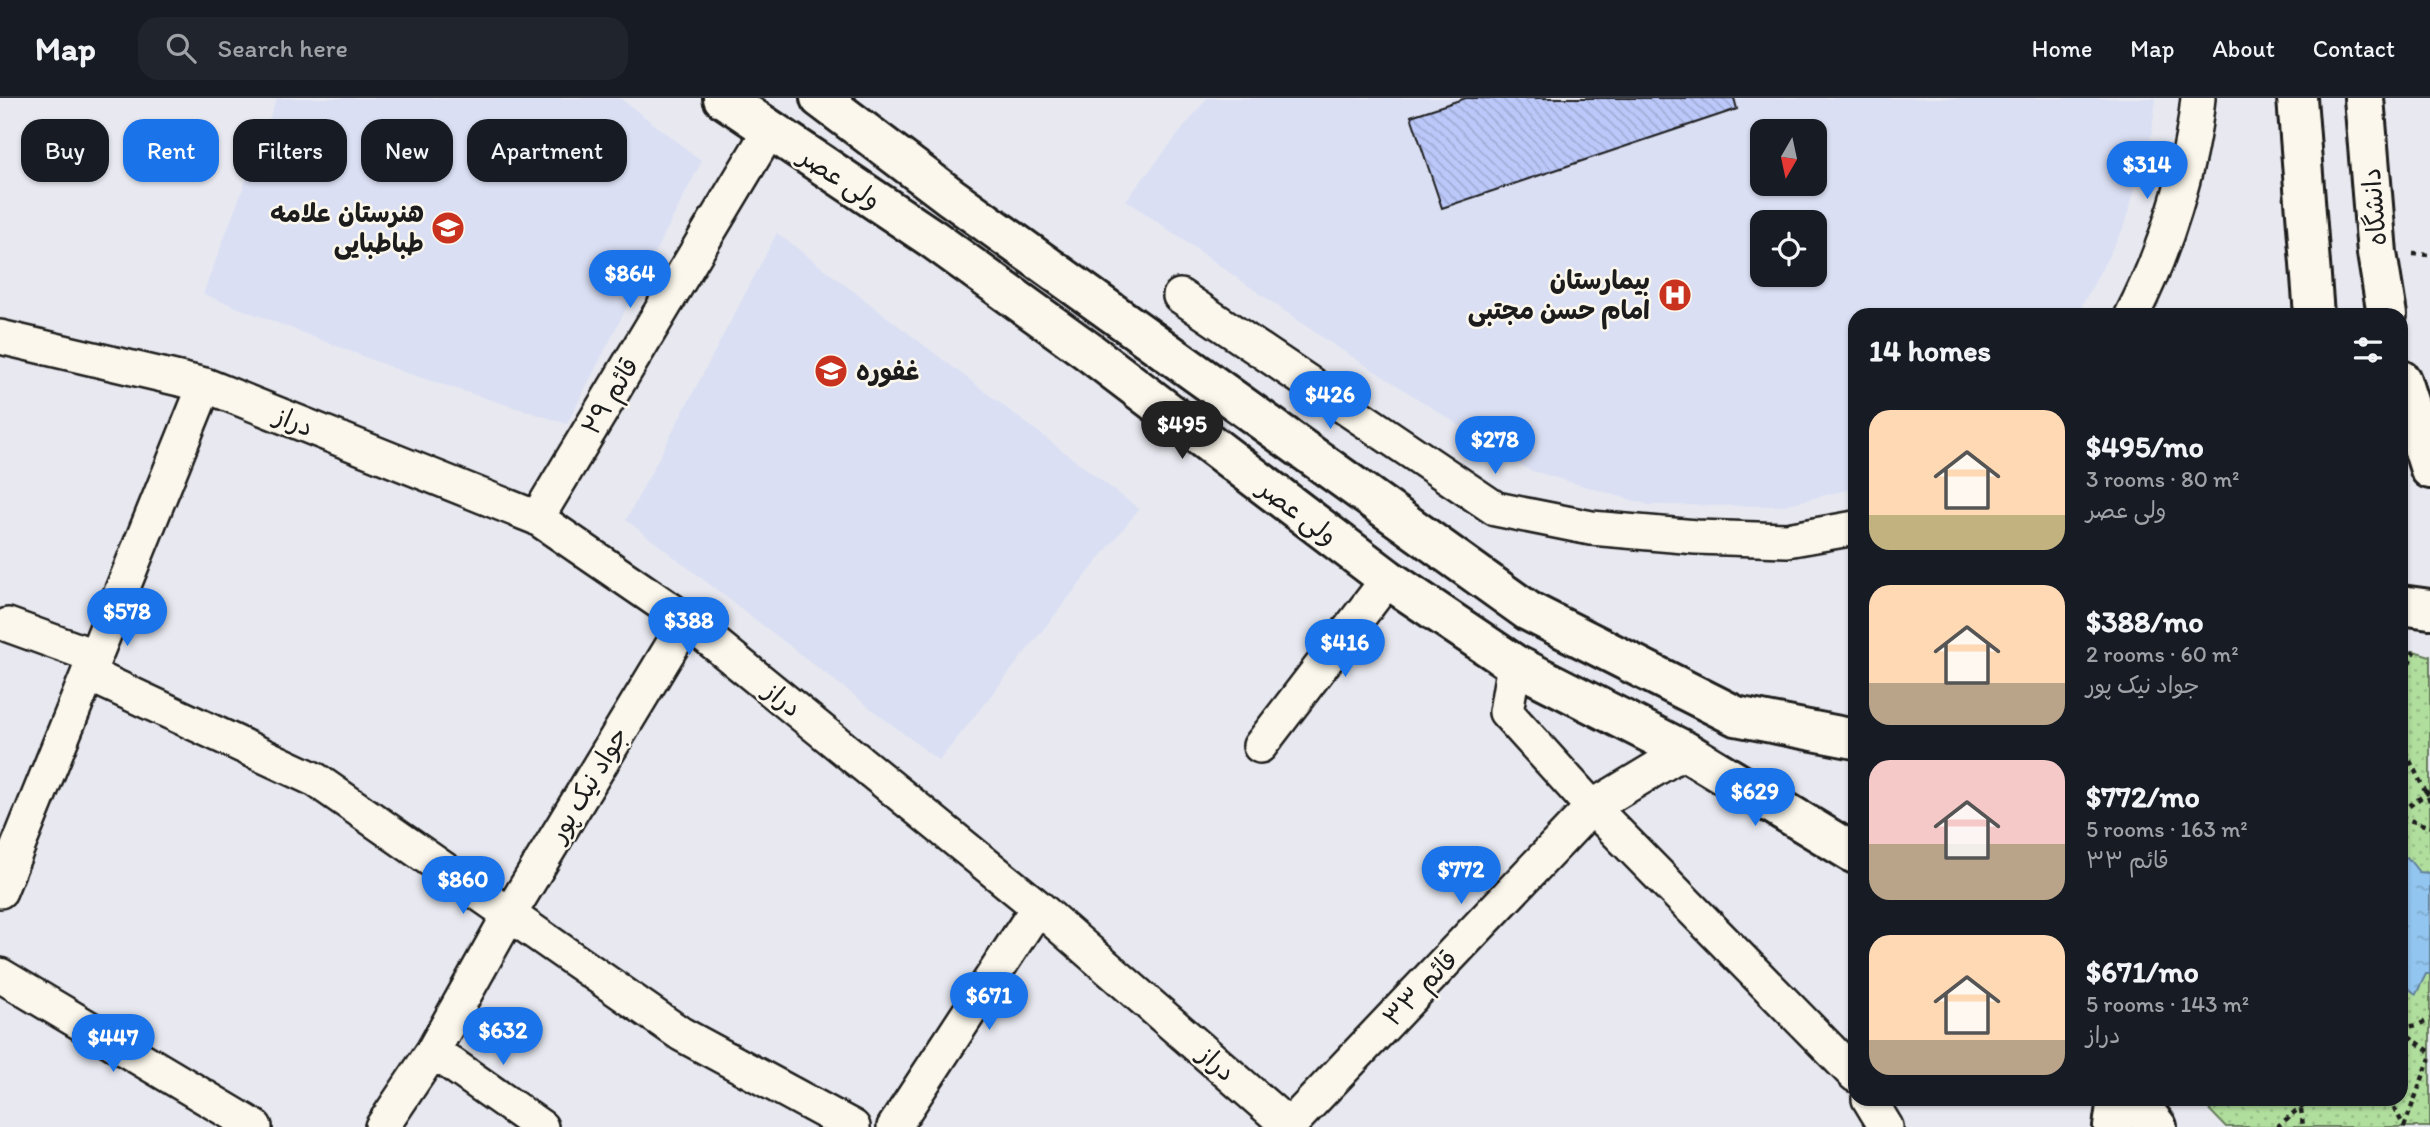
<!DOCTYPE html>
<html lang="en">
<head>
<meta charset="utf-8">
<style>
	:root { --surface:#171b24; --page:#20242c; --text:#f1f3f6; --muted:#9ea1a6; --line:#363941; --accent:#1a73e8 }
	body { margin:0; font-family:Itim,"Playpen Sans Arabic",sans-serif; background:var(--page); color:var(--text); height:100vh; display:flex; flex-direction:column; font-size:26px; white-space:nowrap }
	* { box-sizing:border-box; margin:0 }
	p { font-size:23px; color:var(--muted) }
	.icon { flex:none; width:38px; height:38px; fill:none; stroke:currentColor; stroke-width:2; stroke-linecap:round; stroke-linejoin:round }
	.map { position:relative; flex:1; overflow:hidden }
	.side { position:absolute; left:1848px; top:210px; width:560px; height:798px; display:flex; flex-direction:column; background:var(--surface); border-radius:21px; box-shadow:0 2px 5px #0004 }
	.side>* { flex:none }
	.banner { position:absolute; left:21px; top:21px; width:665px; height:63px; display:flex; gap:14px }
	.needle { width:46px; rotate:189deg }
	.controls { position:absolute; left:1750px; top:21px; display:grid; gap:14px }
	.controls a { display:grid; place-items:center; width:77px; height:77px; border-radius:14px; background:var(--surface); box-shadow:0 2px 5px #0004; font-size:35px }
	.price { position:absolute; translate:-50% -60px; padding:0 16px; border-radius:24px; background:var(--accent); color:#fff; font-size:23px; line-height:46px; filter:drop-shadow(0 2px 4px #0008) }
	.price::after { content:''; position:absolute; left:50%; top:42px; width:21px; height:16px; margin-left:-10px; background:inherit; clip-path:polygon(0 0,100% 0,50% 100%) }
	.price.on { background:#222; color:#fff }
	ul { padding:0; list-style:none }
	li { display:flex; align-items:center; gap:21px; height:175px; padding:0 21px }
	li span { display:grid; place-items:center; flex:none; width:196px; height:140px; border-radius:21px; color:#555 }
	li>.icon { margin-inline-start:auto }
	span .icon { width:84px; height:84px; fill:#fffc; stroke-width:1 }
	li b { font-size:30px }
	h2 { display:flex; justify-content:space-between; align-items:center; height:84px; padding:0 21px; font-size:30px }
	.chip { padding:0 24px; border-radius:21px; background:var(--surface); box-shadow:0 2px 5px #0004; font-size:24px; line-height:63px }
	.chip.on { background:var(--accent); color:#fff }
	header { display:flex; align-items:center; gap:42px; box-sizing:border-box; height:98px; padding:0 35px; background:var(--surface); border-bottom:2px solid var(--line) }
	header strong { font-size:33px }
	nav { display:flex; gap:38px; margin-inline-start:auto; font-size:24px }
	.search { width:490px; height:63px; background:var(--page); display:flex; align-items:center; gap:18px; box-sizing:border-box; padding:0 24px; border-radius:21px; color:var(--muted); font-size:26px }
	.map>svg:first-child { display:block }
	.built { fill:#dadff3; fill-rule:evenodd }
	.grass { fill:url(#grass-dots); stroke:#667d5c; stroke-width:2 }
	.water { fill:url(#water-ripples); stroke:#63819b; stroke-width:2 }
	.building { fill:url(#building-back-hatch); stroke:#1c1c1c; stroke-width:2 }
	.lines { fill:none; stroke-linecap:round; stroke-linejoin:round }
	.minor-casing { stroke:#1c1c1c; stroke-width:38 }
	.secondary-casing { stroke:#1c1c1c; stroke-width:44 }
	.primary-casing { stroke:#1c1c1c; stroke-width:44 }
	.path { stroke:#1c1c1c; stroke-width:4.5; stroke-dasharray:5 5; stroke-linecap:butt }
	.minor { stroke:#fbf7ec; stroke-width:33 }
	.secondary { stroke:#fbf7ec; stroke-width:38 }
	.primary { stroke:#fbf7ec; stroke-width:38 }
	.labels { text-anchor:middle; stroke-width:5; stroke-linejoin:round; paint-order:stroke }
	.street-label { font-size:26px; fill:#1c1c1c; stroke:#fbf7ec }
	.poi-label { font-size:26px; font-weight:bold; fill:#1c1c1c; stroke:#fbf7ec; text-anchor:end }
</style>
</head>
<body>
<header>
<strong>Map</strong>
<div class="search"><svg class="icon" aria-label="search" viewBox="0 0 24 24"><circle cx="10" cy="10" r="6"/><path d="M15 15l6 6"/></svg>Search here</div>
<nav><a>Home</a><a>Map</a><a>About</a><a>Contact</a></nav>
</header>
<div class="map">
<svg width="2430" height="1029" viewBox="0 0 2430 1029">
	<defs>
		<pattern id="grass-dots" width="8" height="8" patternUnits="userSpaceOnUse" patternTransform="scale(1.75)"><rect width="8" height="8" fill="#b0de9d"/><path d="M2 2h.1M6 6h.1" fill="none" stroke="#97be87" stroke-width="1.8" stroke-linecap="round"/></pattern>
		<pattern id="water-ripples" width="26" height="14" patternUnits="userSpaceOnUse" patternTransform="scale(1.75)"><rect width="26" height="14" fill="#92c5ef"/><path d="M2 4q2-2 4 0t4 0M15 11q2-2 4 0t4 0" fill="none" stroke="#7da9cc"/></pattern>
		<pattern id="building-back-hatch" width="6" height="6" patternUnits="userSpaceOnUse" patternTransform="scale(1.75)"><rect width="6" height="6" fill="#bbc8f9"/><path d="M-1 5l2 2M0 0l6 6M5-1l2 2" fill="none" stroke="#a0abd5"/></pattern>
	</defs>
	<rect width="100%" height="100%" fill="#e8e9f0"/>
	<filter id="ink" filterUnits="userSpaceOnUse"><feTurbulence type="fractalNoise" baseFrequency=".0143" numOctaves="2"/><feDisplacementMap in="SourceGraphic" scale="14" xChannelSelector="R" yChannelSelector="G"/><feConvolveMatrix kernelMatrix="1 2 1 2 8 2 1 2 1" color-interpolation-filters="sRGB"/></filter>
	<g filter="url(#ink)">
		<path class="built" d="M277,0H620L702,63L567,326L403,274L203,196Z
			M1207,0H2156L2152,35L2123,131L2077,217H1855V390L1781,408L1649,407L1529,372L1323,240L1126,102ZM1762,33H1815V86H1762ZM1762,124H1815V177H1762Z
			M777,135L1139,411L939,663L626,422Z"/>
		<path class="grass" d="M2414,553L2430,558V1029H2226L2199,1001H2401V554Z"/>
		<path class="water" d="M2407,759L2419,774L2430,775V876H2426L2416,896L2401,885V763Z"/>
		<path class="building" d="M1466,0H1734L1737,11L1442,110L1411,18Z"/>
		<g class="lines">
			<defs>
				<path id="minor" d="M1180,198L1496,411L1591,430L1696,439L1787,442L1855,430
					M2132,217C2165,153 2191,71 2198,0
					M0,239L205,287L537,420L687,523L1038,809L1290,1029
					M537,420L769,33
					M8,527L94,558
					M1514,566L1506,614L1592,709L1855,977
					M88,576L316,682L681,936L853,1029
					M1260,648L1388,481
					M0,793L205,287
					M0,877L255,1029
					M433,953L541,1029
					M1869,1001L1886,1029
					M1289,1028L1592,709L1685,653
					M382,1029L433,953L509,817L687,523
					M894,1029L1038,809"/>
				<path id="secondary" d="M723,0L933,141L1088,253L1388,481L1514,566L1685,653L1855,756
					M820,0L951,99L1528,513L1736,618L1855,641
					M2113,1029L2117,1001"/>
				<path id="primary" d="M2297,0L2314,217
					M2364,0L2377,155L2387,217
					M2401,282L2430,371
					M2401,507L2430,511
					M2134,1001L2157,1029"/>
			</defs>
			<use href="#minor" class="minor-casing"/>
			<use href="#secondary" class="secondary-casing"/>
			<use href="#primary" class="primary-casing"/>
			<path class="path" d="M2413,156L2430,157
				M2401,584L2414,553
				M2401,645L2430,703
				M2401,714L2430,693
				M2401,719L2430,729
				M2401,930L2418,927L2430,921
				M2401,932L2430,954
				M2300,1001L2303,1029
				M2389,1001L2404,1028
				M2277,1029L2310,1001
				M2404,1029L2430,960"/>
			<use href="#minor" class="minor"/>
			<use href="#secondary" class="secondary"/>
			<use href="#primary" class="primary"/>
		</g>
	</g>
	<defs>
		<symbol id="school-disc" viewBox="-11 -11 22 22"><circle r="9.5" fill="#c8321e" stroke="#fbf7ec"/><path d="M0-5L7-2L0 1L-7-2ZM-4 1L0 2.5L4 1V4Q0 6-4 4Z" fill="#fff"/></symbol>
		<symbol id="hospital-disc" viewBox="-11 -11 22 22"><circle r="9.5" fill="#c8321e" stroke="#fbf7ec"/><path d="M-5-5h3v3.5h4V-5h3V5h-3V1.5h-4V5h-3Z" fill="#fff"/></symbol>
	</defs>
	<g fill-rule="evenodd">
		<use href="#school-disc" x="429" y="111" width="38" height="38"/>
		<use href="#hospital-disc" x="1656" y="178" width="38" height="38"/>
		<use href="#school-disc" x="812" y="254" width="38" height="38"/>
	</g>
	<g class="labels">
		<g class="street-label">
			<text transform="translate(840 80) rotate(33)" y="9">ولی عصر</text>
			<text transform="translate(2374 109) rotate(-95)" y="9">دانشگاه</text>
			<text transform="translate(610 298) rotate(-59)" y="9">قائم ۲۹</text>
			<text transform="translate(294 323) rotate(22)" y="9">دراز</text>
			<text transform="translate(1298 414) rotate(37)" y="9">ولی عصر</text>
			<text transform="translate(783 601) rotate(39)" y="9">دراز</text>
			<text transform="translate(588 686) rotate(-59)" y="9">جواد نیک پور</text>
			<text transform="translate(1420 890) rotate(-46)" y="9">قائم ۳۳</text>
			<text transform="translate(1217 965) rotate(41)" y="9">دراز</text>
		</g>
		<g class="poi-label">
			<text x="424" y="124">هنرستان علامه<tspan x="424" dy="30">طباطبایی</tspan></text>
			<text x="1650" y="191">بیمارستان<tspan x="1650" dy="30">امام حسن مجتبی</tspan></text>
			<text x="856" y="282" text-anchor="start">غفوره</text>
		</g>
	</g>
</svg>
<div class="controls">
<a><svg class="needle" viewBox="-14 -14 28 28"><path d="M0-13l5 13h-10z" fill="#e53935"/><path d="M0 13l5-13h-10z" fill="#9ea1a6"/></svg></a>
<a><svg class="icon" aria-label="locate" viewBox="0 0 24 24"><circle cx="12" cy="12" r="6"/><path d="M12 2v4M12 18v4M2 12h4M18 12h4"/></svg></a>
</div>
<b class="price" style="left:2147px;top:103px">$314</b>
<b class="price" style="left:630px;top:212px">$864</b>
<b class="price" style="left:1330px;top:333px">$426</b>
<b class="price on" style="left:1182px;top:363px">$495</b>
<b class="price" style="left:1495px;top:378px">$278</b>
<b class="price" style="left:127px;top:550px">$578</b>
<b class="price" style="left:689px;top:559px">$388</b>
<b class="price" style="left:1345px;top:581px">$416</b>
<b class="price" style="left:1755px;top:730px">$629</b>
<b class="price" style="left:1461px;top:808px">$772</b>
<b class="price" style="left:463px;top:818px">$860</b>
<b class="price" style="left:989px;top:934px">$671</b>
<b class="price" style="left:503px;top:969px">$632</b>
<b class="price" style="left:113px;top:976px">$447</b>
<div class="banner">
<a class="chip">Buy</a>
<a class="chip on">Rent</a>
<a class="chip">Filters</a>
<a class="chip">New</a>
<a class="chip">Apartment</a>
</div>
<section class="side">
<h2>14 homes<svg class="icon" aria-label="filters" viewBox="0 0 24 24"><path d="M4 7h16M4 17h16"/><circle cx="9" cy="7" r="2"/><circle cx="15" cy="17" r="2"/></svg></h2>
<ul>
<li><span style="background:linear-gradient(#ffd9b3 75%,#c2b280 0)"><svg class="icon" aria-label="home" viewBox="0 0 24 24"><path d="M3 11l9-7 9 7M6 9v11h12V9"/></svg></span><div><b>$495/mo</b><p>3 rooms · 80 m²</p><p>ولی عصر</p></div></li>
<li><span style="background:linear-gradient(#ffd9b3 70%,#b9a48a 0)"><svg class="icon" aria-label="home" viewBox="0 0 24 24"><path d="M3 11l9-7 9 7M6 9v11h12V9"/></svg></span><div><b>$388/mo</b><p>2 rooms · 60 m²</p><p>جواد نیک پور</p></div></li>
<li><span style="background:linear-gradient(#f6c9c9 60%,#b9a48a 0)"><svg class="icon" aria-label="home" viewBox="0 0 24 24"><path d="M3 11l9-7 9 7M6 9v11h12V9"/></svg></span><div><b>$772/mo</b><p>5 rooms · 163 m²</p><p>قائم ۳۳</p></div></li>
<li><span style="background:linear-gradient(#ffd9b3 75%,#b9a48a 0)"><svg class="icon" aria-label="home" viewBox="0 0 24 24"><path d="M3 11l9-7 9 7M6 9v11h12V9"/></svg></span><div><b>$671/mo</b><p>5 rooms · 143 m²</p><p>دراز</p></div></li>
</ul>
</section>
</div>
</body>
</html>
